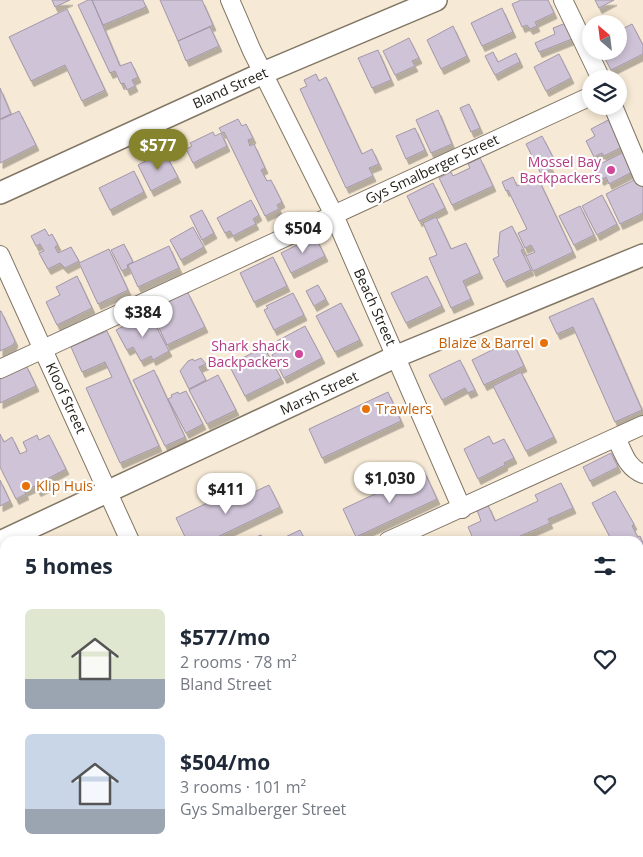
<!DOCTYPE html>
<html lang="en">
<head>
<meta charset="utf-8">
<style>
	:root { --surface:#fff; --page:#f6f6f7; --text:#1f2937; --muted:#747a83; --accent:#85842d }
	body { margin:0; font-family:"Open Sans",sans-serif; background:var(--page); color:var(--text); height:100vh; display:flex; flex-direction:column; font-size:19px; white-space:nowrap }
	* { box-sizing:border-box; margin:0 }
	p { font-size:16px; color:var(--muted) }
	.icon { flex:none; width:28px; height:28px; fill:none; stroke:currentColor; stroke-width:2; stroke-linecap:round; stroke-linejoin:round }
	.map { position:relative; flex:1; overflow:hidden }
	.sheet { position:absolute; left:0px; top:536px; width:644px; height:321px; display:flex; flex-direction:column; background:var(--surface); border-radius:15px 15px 0 0; box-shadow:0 2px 8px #0003 }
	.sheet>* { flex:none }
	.needle { width:32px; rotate:332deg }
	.buttons { position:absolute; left:582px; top:15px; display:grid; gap:10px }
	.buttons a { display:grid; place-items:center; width:45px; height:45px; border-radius:50%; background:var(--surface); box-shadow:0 2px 8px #0003; font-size:25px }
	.price { position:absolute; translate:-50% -42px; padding:0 11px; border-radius:18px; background:#fff; color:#222; font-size:16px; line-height:32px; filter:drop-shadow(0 1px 2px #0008) }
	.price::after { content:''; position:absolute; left:50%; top:30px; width:15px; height:11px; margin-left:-8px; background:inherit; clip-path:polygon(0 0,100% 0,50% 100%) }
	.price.current { background:var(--accent); color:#fff }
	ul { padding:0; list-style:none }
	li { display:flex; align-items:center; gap:15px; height:125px; padding:0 25px }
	li span { display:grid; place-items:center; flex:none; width:140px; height:100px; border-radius:8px; color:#555 }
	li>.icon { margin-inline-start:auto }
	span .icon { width:60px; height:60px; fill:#fffc; stroke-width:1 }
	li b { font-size:21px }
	h2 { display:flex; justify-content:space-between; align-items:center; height:60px; padding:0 25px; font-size:21px }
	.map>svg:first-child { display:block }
	.building { fill:#cfc3d7; stroke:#a397a9; filter:url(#shadow) }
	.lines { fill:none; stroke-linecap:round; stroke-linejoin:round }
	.minor-casing { stroke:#827665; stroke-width:20 }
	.tertiary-casing { stroke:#827665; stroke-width:24 }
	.minor { stroke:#fff; stroke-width:18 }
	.tertiary { stroke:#fff; stroke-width:21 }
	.hotel-dot { fill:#d1479c; stroke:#fff; stroke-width:2 }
	.food-dot { fill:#e8710a; stroke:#fff; stroke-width:2 }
	.labels { text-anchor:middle; stroke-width:4.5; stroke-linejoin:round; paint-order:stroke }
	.street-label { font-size:14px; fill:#201c15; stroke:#fff }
	.hotel-label { font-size:14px; fill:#b23c85; stroke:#fff; text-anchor:end }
	.food-label { font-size:14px; fill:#c56008; stroke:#fff; text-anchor:start }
</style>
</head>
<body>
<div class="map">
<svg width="643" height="857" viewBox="0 0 643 857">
	<defs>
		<filter id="shadow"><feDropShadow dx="3" dy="5.5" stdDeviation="0" flood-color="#0004"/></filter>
	</defs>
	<rect width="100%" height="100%" fill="#f6e9d5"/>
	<path class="building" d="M52,0H70L55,7Z
		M88,0H92L120,66L131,62L138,77L132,80L135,86L127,90L124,83L121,84L115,71L110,73L78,5Z
		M92,0H143L146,7L103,25Z
		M160,0H202L213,25L178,41Z
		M521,0H548L554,13L535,22L537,26L530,29L527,25L522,27L512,4Z
		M595,0H614L599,8Z
		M502,8L513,32L482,46L471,23Z
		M67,9L105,90L82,101L65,65L31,81L9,37Z
		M566,23L572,39L539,52L535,43L555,34L553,28Z
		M632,24L643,45V54L611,70L601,51H619V40L624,38L620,30Z
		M453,26L467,56L441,69L427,40Z
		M210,27L219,46L186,61L178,41Z
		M409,38L419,58L412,61L415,66L395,75L383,51Z
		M378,50L391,80L372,88L358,58Z
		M493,52L498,62L516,53L520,62L495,75L485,56Z
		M559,54L571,78L546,91L534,67Z
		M316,74L319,81L326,77L362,154L372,149L379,164L369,168L373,176L346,188L300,89L307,86L304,80Z
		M0,88L11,114L0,119Z
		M469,104L480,128L471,132L460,108Z
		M438,110L452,144L431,153L416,120Z
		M19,111L36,145L0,163V120Z
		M612,118L626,145L604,156L602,153L594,157L586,141L595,136L591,129Z
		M238,119L242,126L246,124L253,138L248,140L250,146L254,144L265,168L261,170L267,181L271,180L282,202L277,205L279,209L265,216L224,132L222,133L219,128Z
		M415,128L425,150L406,159L396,136Z
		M213,132L215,136L221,133L227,146L193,163L186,149L192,146L190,143Z
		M542,136L553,157L548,162L552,169L541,174L526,144Z
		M164,151L178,177L151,191L138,165Z
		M626,151L636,170L609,184L606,177L601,180L594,167Z
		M480,158L493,186L452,205L439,178L451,172L453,176L470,168L468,164Z
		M134,171L144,192L110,210L99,188Z
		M537,176L573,252L533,271L526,256L535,252L531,245L525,248L518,233L527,229L508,190L506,191L502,182L513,177L517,186Z
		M640,177L643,184V213L620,224L606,194Z
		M433,183L445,208L419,221L407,196Z
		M602,195L617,224L597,235L582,206Z
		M251,200L259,215L253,219L256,224L233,236L230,231L225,233L217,218Z
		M580,206L594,235L574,245L559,216Z
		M202,210L214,233L202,240L190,216Z
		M436,217L451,249L466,243L480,273L463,281L471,299L451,308L429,258L437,255L423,223Z
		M512,226L524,250H521L531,270L504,282L493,259L499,256L498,253L500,232Z
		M193,227L204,247L181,260L170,240Z
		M45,229L49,236L52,234L58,245L55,247L58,253L71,247L79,261L65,268L60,263L48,269L39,253L44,251L40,244L36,246L31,236Z
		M315,236L325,256L291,273L281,253Z
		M124,244L133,262L127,265L128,268L122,271L111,250Z
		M169,246L179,268L138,287L128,265Z
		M109,249L128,290L98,304L79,263Z
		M273,257L287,286L254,302L240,273Z
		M77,276L92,308L57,325L46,302L60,295L56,287Z
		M427,276L442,306L406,323L391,293Z
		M318,285L326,299L314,306L306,291Z
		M187,291L205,327L167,345L150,309Z
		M293,293L304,315L274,330L264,310L268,308L266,306Z
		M593,298L642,410L615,422L573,327L557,334L549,317Z
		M341,303L360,340L335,352L316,316Z
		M0,311H1L15,341L13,345L0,351Z
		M149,313L169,351L153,360L151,356L141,361L133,347L127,350L116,330Z
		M305,326L322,358L284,378L272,355L282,349L277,341Z
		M107,331L159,446L120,463L86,388L112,377L105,362L82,372L71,347Z
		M512,340L524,366L484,385L472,360Z
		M264,347L281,378L245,396L229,365Z
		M201,358L206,364L199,367L206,380L189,389L180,371L188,361L193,359L194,361Z
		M460,360L475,390L468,393L465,388L442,400L429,375Z
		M26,365L36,386L0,403V377Z
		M154,370L185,437L165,446L133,380Z
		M521,372L554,437L526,451L493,386Z
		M218,375L236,410L207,424L189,390Z
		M186,391L203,424L186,433L168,399L172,397L171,395L178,392L179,394Z
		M388,392L401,421L322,458L309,429Z
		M0,434L4,442L12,437L20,454L27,451L23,442L37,435L39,440L49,435L66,469L47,479L50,485L38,491L35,486L24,491L26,494L16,499L0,467Z
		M489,436L493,444L504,439L514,458L504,463L505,465L478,479L464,449Z
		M611,453L618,467L590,481L583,467Z
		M424,471L437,499L356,537L343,509Z
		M0,480L10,501L0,506Z
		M561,483L573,508L548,519L550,523L509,541H474L468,527L481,521L477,510L488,505L495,521L538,501L535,495Z
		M269,485L280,507L209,541H187L176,518L232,491L237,500Z
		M615,491L634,524L632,526L638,537L640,536L643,543V559L639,561V541H612L592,503Z
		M300,530L306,541H277Z
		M261,535L265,541H246Z
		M640,633L643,640V672L639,674Z
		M5,840V852H7L0,856V843Z
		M171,852H202L205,857H173Z
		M219,852H247L249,857H221Z
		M300,852H333L324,857H303Z"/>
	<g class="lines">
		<defs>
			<path id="minor" d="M230,0L252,51L334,215L462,509
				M563,0L601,79
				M613,106L643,177
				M0,255L130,541
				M0,369L591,96
				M616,438C624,453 626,467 643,474
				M388,541L643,425
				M639,599L643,597
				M0,713L5,711
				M84,857L94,852"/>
			<path id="tertiary" d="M0,193L263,73L436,0
				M0,542L397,356L643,255"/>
		</defs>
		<use href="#minor" class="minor-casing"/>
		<use href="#tertiary" class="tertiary-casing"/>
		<use href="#minor" class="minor"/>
		<use href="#tertiary" class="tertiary"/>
	</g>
	<g class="hotel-dot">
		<circle cx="611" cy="170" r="5"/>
		<circle cx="299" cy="354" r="5"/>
	</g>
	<g class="food-dot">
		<circle cx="544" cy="343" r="5"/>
		<circle cx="366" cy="409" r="5"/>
		<circle cx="26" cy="486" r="5"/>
	</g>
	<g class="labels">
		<g class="street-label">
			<text transform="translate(230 88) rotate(-24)" y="5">Bland Street</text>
			<text transform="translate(432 169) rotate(-25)" y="5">Gys Smalberger Street</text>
			<text transform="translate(375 307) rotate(66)" y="5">Beach Street</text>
			<text transform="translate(319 393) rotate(-25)" y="5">Marsh Street</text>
			<text transform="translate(66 398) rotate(65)" y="5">Kloof Street</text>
		</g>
		<g class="hotel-label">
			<text x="601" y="167">Mossel Bay<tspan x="601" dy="16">Backpackers</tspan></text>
			<text x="289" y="351">Shark shack<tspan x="289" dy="16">Backpackers</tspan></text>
		</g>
		<g class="food-label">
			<text x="534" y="348" text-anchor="end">Blaize &amp; Barrel</text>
			<text x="376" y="414">Trawlers</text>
			<text x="36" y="491">Klip Huis</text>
		</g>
	</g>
</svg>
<div class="buttons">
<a><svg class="needle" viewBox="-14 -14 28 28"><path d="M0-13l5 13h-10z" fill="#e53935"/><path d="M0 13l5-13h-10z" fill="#747a83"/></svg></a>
<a><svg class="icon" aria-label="layers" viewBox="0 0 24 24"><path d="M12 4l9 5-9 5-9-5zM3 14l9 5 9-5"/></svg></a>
</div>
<b class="price current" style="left:158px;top:171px">$577</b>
<b class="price" style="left:303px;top:254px">$504</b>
<b class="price" style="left:143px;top:338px">$384</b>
<b class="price" style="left:390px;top:504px">$1,030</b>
<b class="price" style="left:226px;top:515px">$411</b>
<section class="sheet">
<h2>5 homes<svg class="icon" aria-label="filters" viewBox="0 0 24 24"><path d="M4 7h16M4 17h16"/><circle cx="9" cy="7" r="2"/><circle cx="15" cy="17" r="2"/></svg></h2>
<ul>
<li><span style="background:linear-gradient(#dfe7d0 70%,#9aa5b1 0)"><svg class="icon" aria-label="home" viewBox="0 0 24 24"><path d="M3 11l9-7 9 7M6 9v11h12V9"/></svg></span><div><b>$577/mo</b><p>2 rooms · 78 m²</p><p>Bland Street</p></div><svg class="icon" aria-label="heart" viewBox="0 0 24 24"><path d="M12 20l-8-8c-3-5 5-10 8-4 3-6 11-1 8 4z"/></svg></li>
<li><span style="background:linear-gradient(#c9d6e8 75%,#9aa5b1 0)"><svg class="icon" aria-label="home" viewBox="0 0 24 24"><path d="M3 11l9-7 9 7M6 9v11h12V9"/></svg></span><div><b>$504/mo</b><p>3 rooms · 101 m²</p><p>Gys Smalberger Street</p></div><svg class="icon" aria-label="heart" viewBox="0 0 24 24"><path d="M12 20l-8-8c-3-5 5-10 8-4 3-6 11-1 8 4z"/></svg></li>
</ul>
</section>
</div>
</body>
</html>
